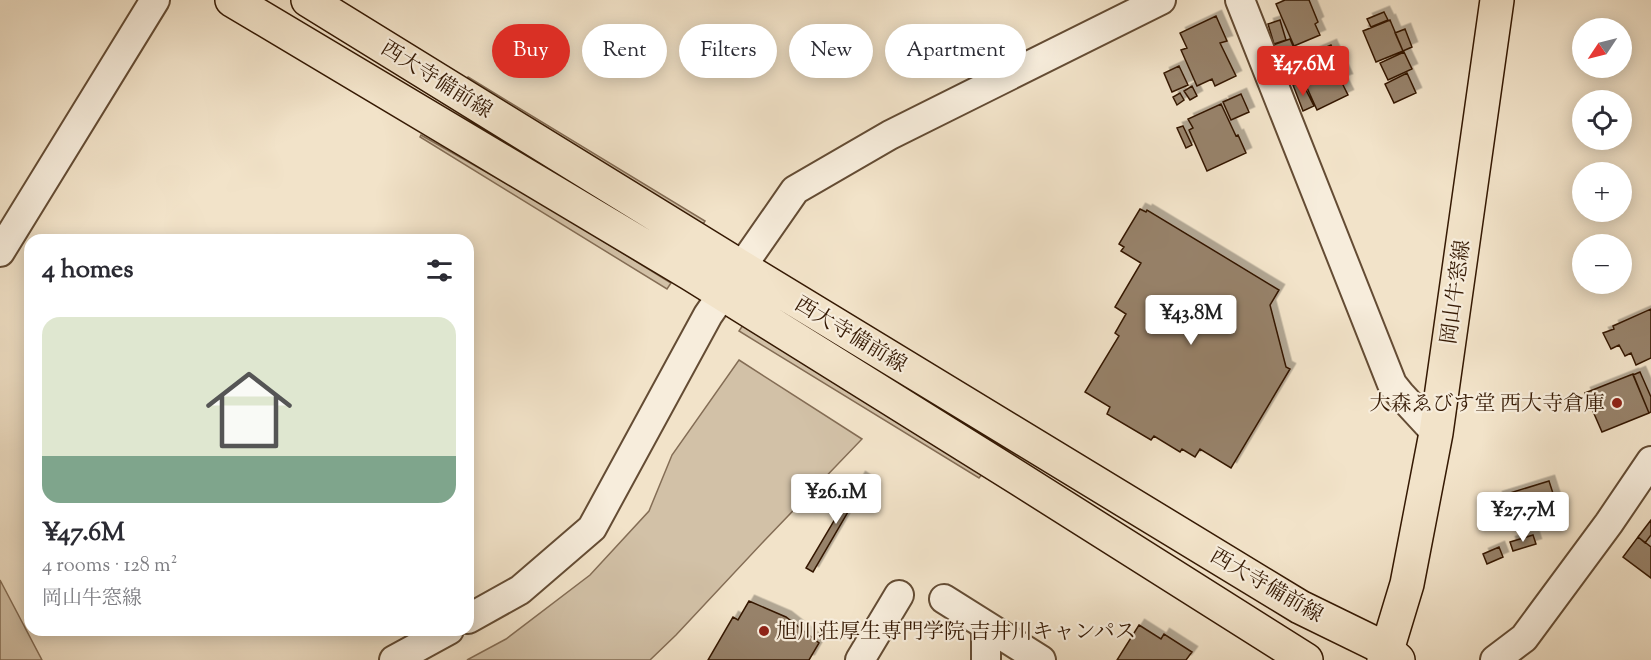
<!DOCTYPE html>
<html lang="en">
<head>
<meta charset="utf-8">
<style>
	:root { --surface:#fff; --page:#f2f2f3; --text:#2b2b33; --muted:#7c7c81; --line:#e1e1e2; --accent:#d93025 }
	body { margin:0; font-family:"Sorts Mill Goudy","Noto Serif JP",serif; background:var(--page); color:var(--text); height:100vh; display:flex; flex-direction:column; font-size:22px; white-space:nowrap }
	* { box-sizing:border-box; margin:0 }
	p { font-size:20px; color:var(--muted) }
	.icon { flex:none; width:33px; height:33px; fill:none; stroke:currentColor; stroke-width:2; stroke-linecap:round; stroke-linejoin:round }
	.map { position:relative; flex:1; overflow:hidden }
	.details { position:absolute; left:24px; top:234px; width:450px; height:402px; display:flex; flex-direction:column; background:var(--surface); border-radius:18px; box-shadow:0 3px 15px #0003 }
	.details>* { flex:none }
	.top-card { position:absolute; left:492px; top:24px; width:570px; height:54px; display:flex; gap:12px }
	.needle { width:39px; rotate:235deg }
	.tools { position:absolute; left:1572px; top:18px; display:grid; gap:12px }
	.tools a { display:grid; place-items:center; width:60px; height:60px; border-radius:50%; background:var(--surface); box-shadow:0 3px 15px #0003; font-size:30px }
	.price { position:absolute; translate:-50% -51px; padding:0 14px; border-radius:6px; background:#fff; color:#222; font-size:20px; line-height:39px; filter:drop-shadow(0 2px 3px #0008) }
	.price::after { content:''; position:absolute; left:50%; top:36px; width:18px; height:14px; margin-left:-9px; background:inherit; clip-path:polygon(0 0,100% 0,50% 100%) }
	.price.current { background:var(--accent); color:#fff }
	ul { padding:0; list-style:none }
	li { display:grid; align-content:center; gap:12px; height:318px; padding:0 18px }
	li+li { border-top:2px solid var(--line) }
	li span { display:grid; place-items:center; height:186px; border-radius:18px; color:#555 }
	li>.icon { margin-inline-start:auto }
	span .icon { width:108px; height:108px; fill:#fffc; stroke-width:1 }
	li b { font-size:26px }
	h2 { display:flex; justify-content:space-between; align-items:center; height:72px; padding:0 18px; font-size:26px }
	.pill { padding:0 21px; border-radius:27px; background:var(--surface); box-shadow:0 3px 15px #0003; font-size:21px; line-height:54px }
	.pill.current { background:var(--accent); color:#fff }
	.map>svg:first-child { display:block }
	.green { fill:#d2c1a7; stroke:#846d55; stroke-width:1.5 }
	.building { fill:#97826a; stroke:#351903; stroke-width:1.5; filter:url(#shadow) }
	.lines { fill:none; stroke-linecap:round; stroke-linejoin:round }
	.minor-casing { stroke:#644c34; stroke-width:32 }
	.major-casing { stroke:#351903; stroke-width:36 }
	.minor { stroke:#f7eddc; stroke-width:28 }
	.major { stroke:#f2e3c9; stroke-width:33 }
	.poi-dot { fill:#8f2418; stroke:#f7eddc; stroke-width:2 }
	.labels { text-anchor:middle; stroke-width:4.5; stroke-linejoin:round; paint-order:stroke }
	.street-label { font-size:21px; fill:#351903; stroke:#f7eddc }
	.poi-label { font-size:21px; fill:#351903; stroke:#f7eddc; text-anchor:end }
</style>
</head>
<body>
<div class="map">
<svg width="1651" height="660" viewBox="0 0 1651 660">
	<defs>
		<filter id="shadow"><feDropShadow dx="5.5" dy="-5.5" stdDeviation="0" flood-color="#0004"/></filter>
	</defs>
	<rect width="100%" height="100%" fill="#f2e3c9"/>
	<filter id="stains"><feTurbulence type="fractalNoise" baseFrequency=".00333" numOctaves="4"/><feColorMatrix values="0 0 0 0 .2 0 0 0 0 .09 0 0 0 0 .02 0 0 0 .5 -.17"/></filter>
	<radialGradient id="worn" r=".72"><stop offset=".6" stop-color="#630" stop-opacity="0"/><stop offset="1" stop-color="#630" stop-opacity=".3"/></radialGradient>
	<path class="green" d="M468,77L705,221L701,227L467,79Z
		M421,135L551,209L671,283L667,289L420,137Z
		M743,325L983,473L979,478L739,331Z
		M739,360L862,439L764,541L676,635L650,660H467L506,639L590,575L649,511L672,455Z
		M0,580L42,660H0Z"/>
	<path class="building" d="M1285,0H1309L1318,22L1315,24L1320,35L1294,46L1276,4Z
		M1384,12L1388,20L1371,27L1367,19Z
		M1216,16L1227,41L1220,43L1236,76L1215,86L1212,79L1197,86L1181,50L1187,48L1180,33Z
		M1280,20L1286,40L1274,44L1268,24Z
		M1390,20L1403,51L1376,62L1363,31Z
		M1405,29L1412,47L1403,51L1395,33Z
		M1290,39L1294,48L1277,56L1273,45Z
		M1331,45L1347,79L1341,81L1348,95L1317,110L1295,61Z
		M1404,52L1412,69L1388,80L1380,63Z
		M1179,66L1188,85L1172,92L1164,73Z
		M1407,73L1416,93L1394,103L1385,84Z
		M1302,82L1314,106L1303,111L1293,85Z
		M1192,86L1197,96L1190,100L1184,91Z
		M1180,93L1184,100L1177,105L1173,97Z
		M1241,94L1249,112L1231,120L1223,102Z
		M1221,104L1236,136L1238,135L1246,153L1207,171L1189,130L1193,128L1188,119Z
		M1183,126L1192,145L1186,148L1177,128Z
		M1140,209L1146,212L1147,210L1279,290L1270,305L1286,367L1290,369L1231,468L1200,449L1195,457L1182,449L1180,452L1154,436L1151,440L1107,414L1110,407L1085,392L1119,336L1115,333L1126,314L1115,307L1141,263L1121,251L1124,247L1119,244Z
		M1651,309V358L1636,365L1631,353L1625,356L1619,345L1611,349L1603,333L1614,329L1613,326Z
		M1640,372L1651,397V412L1649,413L1633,375Z
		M1633,374L1649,413L1602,432L1585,393Z
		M860,477L866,481L813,572L806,568Z
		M1549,481L1559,512L1507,529L1497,497Z
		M1651,520V535L1645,543L1638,537Z
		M1533,535L1536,544L1513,551L1510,542Z
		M1638,537L1651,547V578L1623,557Z
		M1499,547L1503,557L1487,564L1483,554Z
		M749,601L786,617L819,643L809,660H708L733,617L738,620Z
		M1139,625L1161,639L1164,634L1192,652L1186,660H1117Z"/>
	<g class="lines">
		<defs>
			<path id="minor" d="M1240,0L1392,384L1400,394L1436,433
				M0,252L155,0
				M944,599L1041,660
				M468,619L520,590L592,528L708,315L795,190L890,135L1161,0
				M394,660L449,630
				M860,660L899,595
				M986,660V626
				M1495,660L1524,638L1609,523L1651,461"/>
			<path id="major" d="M232,0L691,274L1018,478L1306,660
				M308,0L741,267L1300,607L1386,649L1398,660
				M1384,660L1407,584L1436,433L1497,0"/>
		</defs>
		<use href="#minor" class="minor-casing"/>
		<use href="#major" class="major-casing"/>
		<use href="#minor" class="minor"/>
		<use href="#major" class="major"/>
	</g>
	<g class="poi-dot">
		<circle cx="1617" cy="403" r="6"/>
		<circle cx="764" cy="631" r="6"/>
	</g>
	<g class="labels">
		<g class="street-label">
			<text transform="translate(437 79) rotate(32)" y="7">西大寺備前線</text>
			<text transform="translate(1455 292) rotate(-82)" y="7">岡山牛窓線</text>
			<text transform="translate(851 334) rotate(31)" y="7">西大寺備前線</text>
			<text transform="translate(1267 585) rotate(30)" y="7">西大寺備前線</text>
		</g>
		<g class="poi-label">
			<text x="1605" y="410">大森ゑびす堂 西大寺倉庫</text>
			<text x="776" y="638" text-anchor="start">旭川荘厚生専門学院 吉井川キャンパス</text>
		</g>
	</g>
	<rect width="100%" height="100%" filter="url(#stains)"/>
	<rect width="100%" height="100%" fill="url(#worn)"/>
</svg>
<div class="tools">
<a><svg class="needle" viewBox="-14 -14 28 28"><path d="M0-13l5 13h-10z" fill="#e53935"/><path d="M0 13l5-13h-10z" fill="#7c7c81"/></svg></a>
<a><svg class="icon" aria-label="locate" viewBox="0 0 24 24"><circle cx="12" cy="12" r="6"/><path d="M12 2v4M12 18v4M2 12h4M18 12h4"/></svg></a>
<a>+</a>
<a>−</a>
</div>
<b class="price current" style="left:1303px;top:97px">¥47.6M</b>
<b class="price" style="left:1191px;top:346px">¥43.8M</b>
<b class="price" style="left:836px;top:525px">¥26.1M</b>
<b class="price" style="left:1523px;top:543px">¥27.7M</b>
<div class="top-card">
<a class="pill current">Buy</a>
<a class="pill">Rent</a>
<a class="pill">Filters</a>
<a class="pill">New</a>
<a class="pill">Apartment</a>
</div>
<section class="details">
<h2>4 homes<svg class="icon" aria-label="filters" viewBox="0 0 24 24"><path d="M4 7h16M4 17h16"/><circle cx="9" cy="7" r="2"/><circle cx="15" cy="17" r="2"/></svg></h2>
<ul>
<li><span style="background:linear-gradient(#dfe7d0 75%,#7fa58c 0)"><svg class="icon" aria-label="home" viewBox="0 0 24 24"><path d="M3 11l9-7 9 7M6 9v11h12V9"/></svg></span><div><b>¥47.6M</b><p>4 rooms · 128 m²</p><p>岡山牛窓線</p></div></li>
</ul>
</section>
</div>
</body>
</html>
